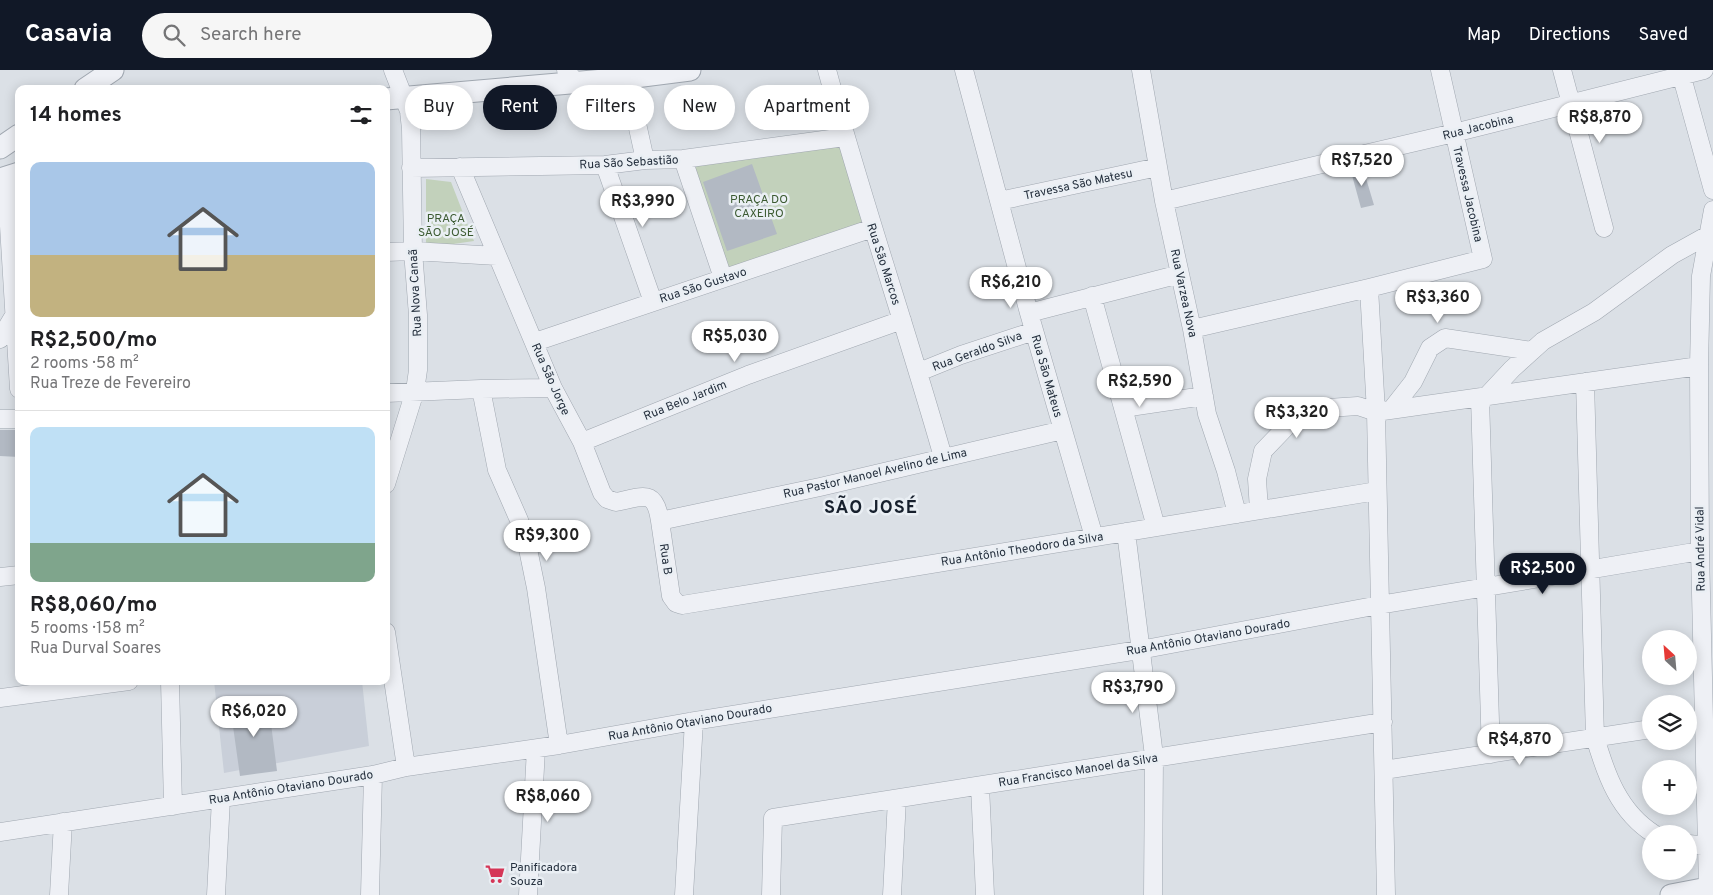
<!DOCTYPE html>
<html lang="en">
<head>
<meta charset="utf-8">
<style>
	:root { --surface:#fff; --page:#f6f6f6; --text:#202124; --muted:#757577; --line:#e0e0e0; --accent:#111827 }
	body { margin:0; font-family:Overpass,sans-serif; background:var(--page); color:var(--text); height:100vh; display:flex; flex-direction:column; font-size:19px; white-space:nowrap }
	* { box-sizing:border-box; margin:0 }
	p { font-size:16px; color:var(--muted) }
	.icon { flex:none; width:28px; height:28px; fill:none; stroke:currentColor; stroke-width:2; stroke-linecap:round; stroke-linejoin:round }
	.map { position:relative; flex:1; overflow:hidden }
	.panel { position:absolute; left:15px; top:15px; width:375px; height:600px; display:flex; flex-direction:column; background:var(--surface); border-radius:10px; box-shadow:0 2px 12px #0003 }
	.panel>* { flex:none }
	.guide { position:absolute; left:405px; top:15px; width:475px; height:45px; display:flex; gap:10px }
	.needle { width:32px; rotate:334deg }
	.tools { position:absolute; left:1642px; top:560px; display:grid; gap:10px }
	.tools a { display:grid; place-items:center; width:55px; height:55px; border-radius:50%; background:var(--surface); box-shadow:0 2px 12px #0003; font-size:25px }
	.price { position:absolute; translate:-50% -42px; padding:0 11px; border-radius:18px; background:#fff; color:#222; font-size:16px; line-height:32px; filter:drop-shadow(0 1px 2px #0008) }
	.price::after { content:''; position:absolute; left:50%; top:30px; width:15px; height:11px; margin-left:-8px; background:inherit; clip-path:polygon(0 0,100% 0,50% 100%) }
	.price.current { background:var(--accent); color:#fff }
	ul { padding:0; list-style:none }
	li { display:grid; align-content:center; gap:10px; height:265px; padding:0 15px }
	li+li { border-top:1px solid var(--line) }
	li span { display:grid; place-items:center; height:155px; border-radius:10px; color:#555 }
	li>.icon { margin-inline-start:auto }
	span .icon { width:90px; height:90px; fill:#fffc; stroke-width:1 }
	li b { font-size:21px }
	h2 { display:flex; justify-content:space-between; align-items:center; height:60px; padding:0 15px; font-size:21px }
	.pill { padding:0 18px; border-radius:22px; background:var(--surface); box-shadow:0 2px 12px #0003; font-size:18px; line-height:45px }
	.pill.current { background:var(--accent); color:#fff }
	header { display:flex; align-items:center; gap:30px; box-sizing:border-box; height:70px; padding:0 25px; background:var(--accent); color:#fff }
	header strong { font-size:24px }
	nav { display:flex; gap:28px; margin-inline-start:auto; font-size:18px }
	.search { width:350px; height:45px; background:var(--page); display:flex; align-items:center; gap:12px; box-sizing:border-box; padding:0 18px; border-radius:28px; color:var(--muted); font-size:19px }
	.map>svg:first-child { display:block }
	.built { fill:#c9cfd9 }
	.green { fill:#c2d1bb }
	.building { fill:#b2b9c3 }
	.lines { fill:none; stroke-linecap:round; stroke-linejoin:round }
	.minor-casing { stroke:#a0a7b0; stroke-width:19 }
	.tertiary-casing { stroke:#a0a7b0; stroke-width:23 }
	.minor { stroke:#eef0f5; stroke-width:18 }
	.tertiary { stroke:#eef0f5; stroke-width:21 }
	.labels { text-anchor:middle; stroke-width:5; stroke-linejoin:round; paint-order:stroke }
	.street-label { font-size:12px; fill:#242f3d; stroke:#eaeff4 }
	.park-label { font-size:12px; fill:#3b5a31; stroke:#eaeff4 }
	.poi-label { font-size:12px; fill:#242f3d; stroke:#eaeff4; text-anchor:start }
	.district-label { font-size:18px; font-weight:bold; letter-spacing:1px; fill:#17202d; stroke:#eaeff4 }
</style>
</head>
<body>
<header>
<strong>Casavia</strong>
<div class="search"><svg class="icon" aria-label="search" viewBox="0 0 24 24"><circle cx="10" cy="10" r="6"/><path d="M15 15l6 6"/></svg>Search here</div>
<nav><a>Map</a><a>Directions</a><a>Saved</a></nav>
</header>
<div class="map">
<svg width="1713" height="825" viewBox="0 0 1713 825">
	<rect width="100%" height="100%" fill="#dbe0e6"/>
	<path class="built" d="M214,611H362L369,676L224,703Z"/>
	<path class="green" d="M843,70L870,156L725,204L687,92Z
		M426,109L451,112L474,171L426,178Z"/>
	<path class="building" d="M752,94L777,164L727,181L703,112Z
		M1362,95L1374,135L1361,138L1350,98Z
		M0,360H19V387L0,386Z
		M268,630L277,701L240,706L230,635Z"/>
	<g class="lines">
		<defs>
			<path id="minor" d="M566,0L575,12
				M827,0C862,130 906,257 943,387
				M964,0L1029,243L1094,467
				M1141,0L1164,131L1192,259L1207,344L1226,401L1237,444
				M1562,0L1604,158
				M1680,0L1713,120
				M627,8L645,90
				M683,89L723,208
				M605,95L653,232
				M460,97L553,318L582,372L602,423L607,429L616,432C643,427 655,418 660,451L820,417L1063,360
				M411,98L605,95L645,90L683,89L845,67
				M6,107L19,319
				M999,131L1158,97
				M1164,131L1454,63L1704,0
				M386,182L413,181L497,186
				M1369,218L1376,342L1386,825
				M1092,226L1156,457
				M1029,243L1180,204
				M1192,259L1369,218L1483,189L1440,0
				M0,269L15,244
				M535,272L873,158
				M919,302L961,285L1034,261
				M1585,312L1595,667C1606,705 1619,742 1654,764
				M481,319L497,400L519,450L528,479L536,518L559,675
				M386,323L481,319L553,318
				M1480,328L1491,684
				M1485,328L1512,299L1543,271L1594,242L1672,185L1708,165
				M1123,338L1204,326
				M1391,340L1413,312L1430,278L1445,268L1532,281
				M0,349H19
				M582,372L748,305L902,250
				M386,414L415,321L418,300V245L413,181L411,59L409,41L393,0
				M1259,440L1257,409L1263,381L1288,355L1313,339L1358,336L1376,342L1699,296
				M660,451L671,526L676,533L682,535L1377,421
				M1126,462L1154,686L1153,825
				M0,507L19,505
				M386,562L406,697
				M170,611L173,736
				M0,628L129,611
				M1384,700L1651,659
				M980,716L985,825
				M0,762L373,705L406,697L559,675L694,651L1145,579L1379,535L1700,481
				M1689,774L1707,776
				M1708,818L1700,481L1699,296L1701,206L1713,140
				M59,825L63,752
				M216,825L221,729
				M370,825L373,705
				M528,825L536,679
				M684,825L694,651
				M771,825L773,748L1383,652
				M892,825L897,729"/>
			<path id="tertiary" d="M85,19L113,0
				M386,29L627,8L690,0
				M0,78L19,65
				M0,109L19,103
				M1671,825L1713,817"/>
		</defs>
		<use href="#minor" class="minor-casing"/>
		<use href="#tertiary" class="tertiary-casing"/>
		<use href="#minor" class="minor"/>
		<use href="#tertiary" class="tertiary"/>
	</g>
	<defs>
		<symbol id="supermarket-bare" viewBox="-9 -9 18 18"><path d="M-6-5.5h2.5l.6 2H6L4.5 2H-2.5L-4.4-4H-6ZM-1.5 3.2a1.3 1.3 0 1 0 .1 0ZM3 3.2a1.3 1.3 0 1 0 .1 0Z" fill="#d53657" stroke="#eaeff4" stroke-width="2.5" paint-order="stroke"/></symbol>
	</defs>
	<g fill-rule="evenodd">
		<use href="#supermarket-bare" x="481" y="790" width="28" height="28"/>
	</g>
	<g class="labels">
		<g class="street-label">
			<text transform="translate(1478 57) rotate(-14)" y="4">Rua Jacobina</text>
			<text transform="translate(629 92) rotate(-3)" y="4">Rua São Sebastião</text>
			<text transform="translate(1078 114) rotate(-12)" y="4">Travessa São Matesu</text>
			<text transform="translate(1468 124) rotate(77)" y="4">Travessa Jacobina</text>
			<text transform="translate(884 194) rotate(72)" y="4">Rua São Marcos</text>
			<text transform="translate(703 215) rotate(-18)" y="4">Rua São Gustavo</text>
			<text transform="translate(415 223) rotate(-93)" y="4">Rua Nova Canaã</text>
			<text transform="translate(1184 223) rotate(78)" y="4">Rua Varzea Nova</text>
			<text transform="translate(977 281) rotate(-20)" y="4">Rua Geraldo Silva</text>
			<text transform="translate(1047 306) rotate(74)" y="4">Rua São Mateus</text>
			<text transform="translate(551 309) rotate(66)" y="4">Rua São Jorge</text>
			<text transform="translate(685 330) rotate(-22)" y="4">Rua Belo Jardim</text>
			<text transform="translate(875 403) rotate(-13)" y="4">Rua Pastor Manoel Avelino de Lima</text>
			<text transform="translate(1022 479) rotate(-9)" y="4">Rua Antônio Theodoro da Silva</text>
			<text transform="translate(1700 479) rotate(-91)" y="4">Rua André Vidal</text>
			<text transform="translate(666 489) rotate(82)" y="4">Rua B</text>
			<text transform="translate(1208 567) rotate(-10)" y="4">Rua Antônio Otaviano Dourado</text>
			<text transform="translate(690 652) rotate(-10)" y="4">Rua Antônio Otaviano Dourado</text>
			<text transform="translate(1078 700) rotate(-9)" y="4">Rua Francisco Manoel da Silva</text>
			<text transform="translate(291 717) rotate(-9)" y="4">Rua Antônio Otaviano Dourado</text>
		</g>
		<g class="park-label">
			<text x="759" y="133">PRAÇA DO<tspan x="759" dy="14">CAXEIRO</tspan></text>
			<text x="446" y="152">PRAÇA<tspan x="446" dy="14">SÃO JOSÉ</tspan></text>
		</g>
		<g class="poi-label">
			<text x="510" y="801">Panificadora<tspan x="510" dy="14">Souza</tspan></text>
		</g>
		<g class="district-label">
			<text x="871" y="443">SÃO JOSÉ</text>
		</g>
	</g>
</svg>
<div class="tools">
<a><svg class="needle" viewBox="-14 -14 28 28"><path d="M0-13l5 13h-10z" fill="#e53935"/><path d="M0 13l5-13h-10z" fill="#757577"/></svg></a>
<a><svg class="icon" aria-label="layers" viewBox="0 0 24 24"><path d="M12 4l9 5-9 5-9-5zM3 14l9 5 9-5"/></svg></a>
<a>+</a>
<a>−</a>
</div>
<b class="price" style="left:1600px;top:74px">R$8,870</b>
<b class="price" style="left:1362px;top:117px">R$7,520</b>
<b class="price" style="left:643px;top:158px">R$3,990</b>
<b class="price" style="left:1011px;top:239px">R$6,210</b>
<b class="price" style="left:1438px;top:254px">R$3,360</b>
<b class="price" style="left:735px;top:293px">R$5,030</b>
<b class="price" style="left:1140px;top:338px">R$2,590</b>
<b class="price" style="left:1297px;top:369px">R$3,320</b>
<b class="price" style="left:547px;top:492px">R$9,300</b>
<b class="price current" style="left:1543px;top:525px">R$2,500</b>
<b class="price" style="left:1133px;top:644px">R$3,790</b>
<b class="price" style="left:254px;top:668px">R$6,020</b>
<b class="price" style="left:1520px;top:696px">R$4,870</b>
<b class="price" style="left:548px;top:753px">R$8,060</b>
<div class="guide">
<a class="pill">Buy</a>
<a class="pill current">Rent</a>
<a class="pill">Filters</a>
<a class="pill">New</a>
<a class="pill">Apartment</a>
</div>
<section class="panel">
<h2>14 homes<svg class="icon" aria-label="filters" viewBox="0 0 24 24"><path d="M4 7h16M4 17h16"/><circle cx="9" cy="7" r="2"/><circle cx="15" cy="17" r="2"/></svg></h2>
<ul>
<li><span style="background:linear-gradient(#a9c7e8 60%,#c2b280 0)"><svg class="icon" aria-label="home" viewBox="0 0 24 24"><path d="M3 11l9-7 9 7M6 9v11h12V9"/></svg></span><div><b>R$2,500/mo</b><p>2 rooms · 58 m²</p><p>Rua Treze de Fevereiro</p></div></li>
<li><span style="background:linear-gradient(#bfe0f5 75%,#7fa58c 0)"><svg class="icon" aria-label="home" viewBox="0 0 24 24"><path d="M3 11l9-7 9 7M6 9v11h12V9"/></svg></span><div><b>R$8,060/mo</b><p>5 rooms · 158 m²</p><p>Rua Durval Soares</p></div></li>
</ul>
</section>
</div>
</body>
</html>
